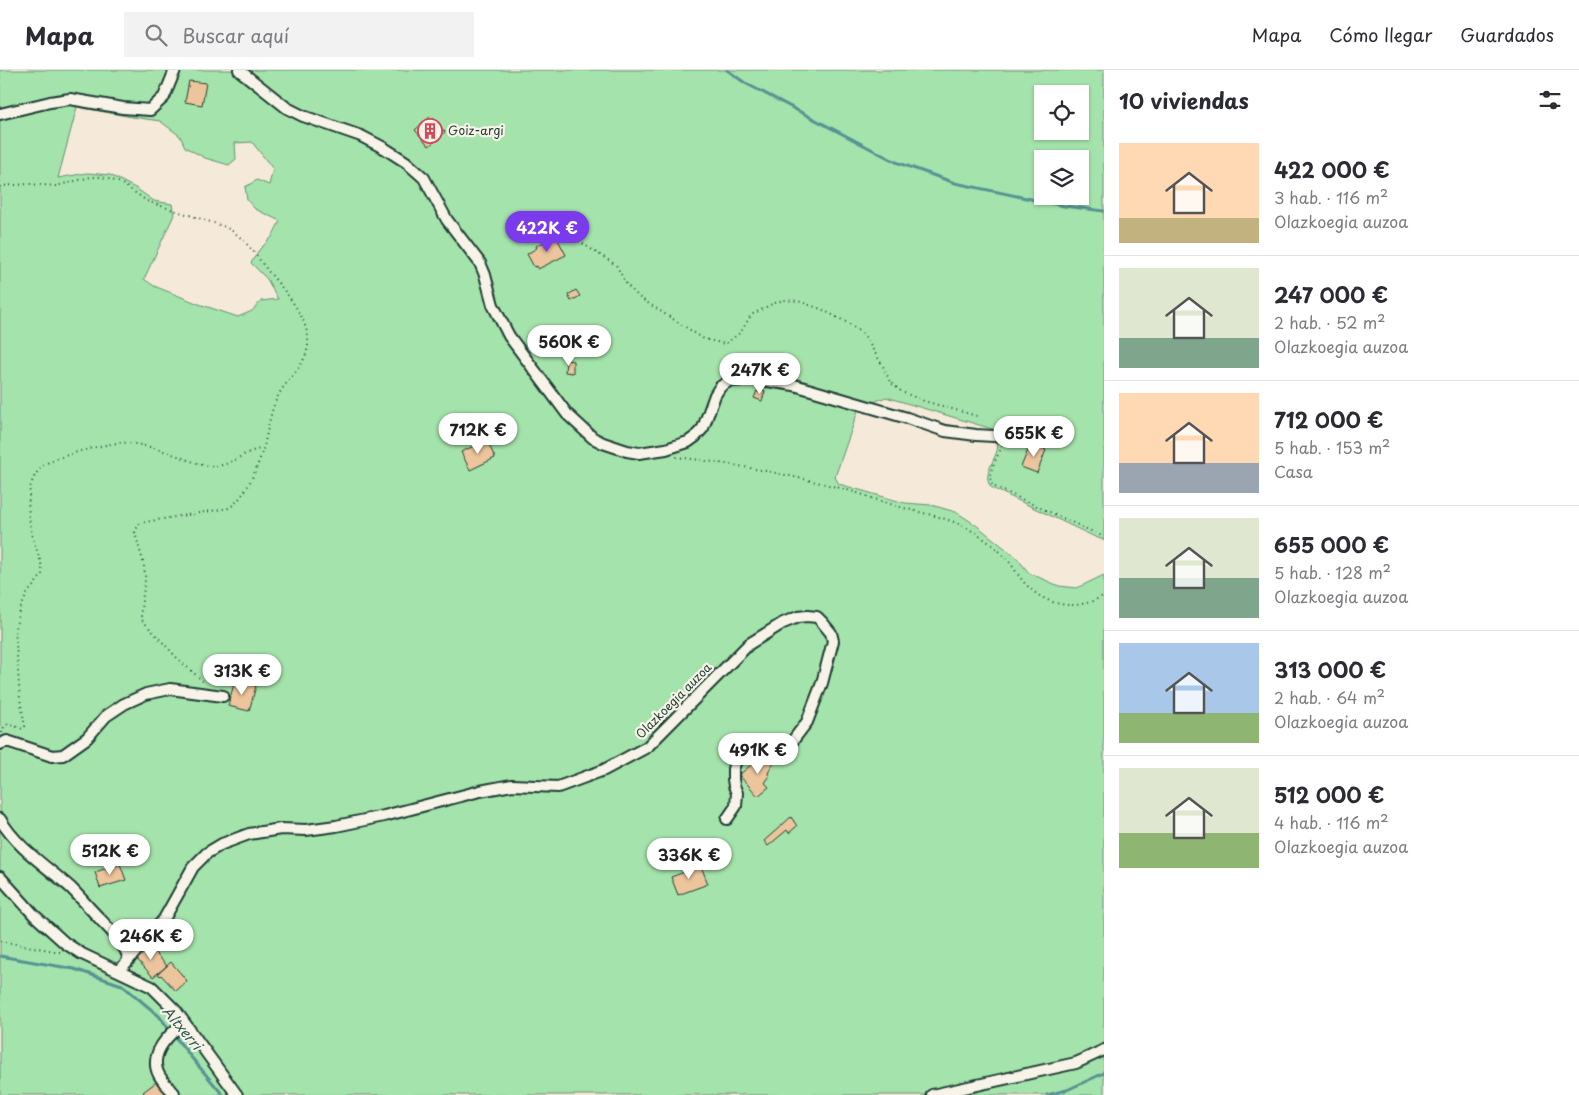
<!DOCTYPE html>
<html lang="es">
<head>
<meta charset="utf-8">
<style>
	:root { --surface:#fff; --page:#f2f2f3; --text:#2b2b33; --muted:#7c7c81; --line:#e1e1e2; --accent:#7c3aed }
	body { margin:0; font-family:"Playpen Sans",sans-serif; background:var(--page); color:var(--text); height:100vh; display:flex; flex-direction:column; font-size:19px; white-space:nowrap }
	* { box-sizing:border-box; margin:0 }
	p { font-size:16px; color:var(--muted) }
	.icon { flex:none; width:28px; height:28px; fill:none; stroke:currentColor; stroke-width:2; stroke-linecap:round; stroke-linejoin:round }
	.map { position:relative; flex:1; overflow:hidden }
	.sheet { display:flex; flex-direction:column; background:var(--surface); width:475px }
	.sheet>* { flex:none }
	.fabs { position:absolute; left:1034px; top:15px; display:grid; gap:10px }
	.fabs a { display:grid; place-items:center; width:55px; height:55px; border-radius:0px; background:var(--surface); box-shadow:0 1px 4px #0004; font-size:25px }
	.price { position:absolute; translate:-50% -42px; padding:0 11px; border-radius:18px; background:#fff; color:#222; font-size:16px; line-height:32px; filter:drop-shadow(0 1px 2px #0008) }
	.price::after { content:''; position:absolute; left:50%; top:30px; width:15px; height:11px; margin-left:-8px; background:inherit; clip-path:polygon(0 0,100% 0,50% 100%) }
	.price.active { background:var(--accent); color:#fff }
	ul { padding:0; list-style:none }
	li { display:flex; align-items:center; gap:15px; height:125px; padding:0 15px }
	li+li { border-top:1px solid var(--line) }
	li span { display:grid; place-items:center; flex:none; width:140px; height:100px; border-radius:0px; color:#555 }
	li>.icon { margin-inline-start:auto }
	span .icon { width:60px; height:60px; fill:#fffc; stroke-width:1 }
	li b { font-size:21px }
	h2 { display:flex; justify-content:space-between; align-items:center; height:60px; padding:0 15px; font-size:21px }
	header { display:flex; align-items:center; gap:30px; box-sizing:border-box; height:70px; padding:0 25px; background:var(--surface); border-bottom:1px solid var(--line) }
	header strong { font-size:24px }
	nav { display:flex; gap:28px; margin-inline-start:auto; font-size:18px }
	.search { width:350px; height:45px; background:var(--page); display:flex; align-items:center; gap:12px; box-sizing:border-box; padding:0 18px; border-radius:0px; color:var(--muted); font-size:19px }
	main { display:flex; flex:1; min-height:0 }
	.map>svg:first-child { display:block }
	.green { fill:#a4e3ab; stroke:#629070; fill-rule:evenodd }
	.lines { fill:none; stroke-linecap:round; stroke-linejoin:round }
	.stream { stroke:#569393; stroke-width:3 }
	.building { fill:#edc59c; stroke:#1f3d34 }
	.minor-casing { stroke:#1f3d34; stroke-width:14 }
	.path { stroke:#1f3d34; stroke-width:2; stroke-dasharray:1 4; stroke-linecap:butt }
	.minor { stroke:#f7f3e8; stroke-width:10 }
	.labels { text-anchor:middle; stroke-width:4.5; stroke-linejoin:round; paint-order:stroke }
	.poi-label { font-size:12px; fill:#1f3d34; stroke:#f7f3e8; text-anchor:start }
	.street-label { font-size:12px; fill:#1f3d34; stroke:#f7f3e8 }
	.water-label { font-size:14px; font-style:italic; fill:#315a54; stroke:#f7f3e8 }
</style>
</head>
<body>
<header>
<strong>Mapa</strong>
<div class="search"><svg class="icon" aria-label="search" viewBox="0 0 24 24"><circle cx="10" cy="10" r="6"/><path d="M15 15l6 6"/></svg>Buscar aquí</div>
<nav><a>Mapa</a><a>Cómo llegar</a><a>Guardados</a></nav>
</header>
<main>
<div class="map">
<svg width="1104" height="1025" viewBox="0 0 1104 1025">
	<rect width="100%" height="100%" fill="#f5ead9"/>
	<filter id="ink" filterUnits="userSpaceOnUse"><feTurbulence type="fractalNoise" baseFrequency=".02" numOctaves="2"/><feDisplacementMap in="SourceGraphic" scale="10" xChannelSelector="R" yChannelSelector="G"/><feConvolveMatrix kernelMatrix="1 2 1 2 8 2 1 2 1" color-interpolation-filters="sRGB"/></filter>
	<g filter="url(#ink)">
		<path class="green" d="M0,0H1104V470L1095,467L992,418C980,405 997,390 998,375L991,370L999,361L886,327L859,338L835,407L839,414L905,433L931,435L956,442L976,455L1017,488L1029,503L1059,516L1077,518L1104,505V1025H0ZM1042,24H1080V61H1042ZM77,37L132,47L160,51L180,66L185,77L205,88L229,95L236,89L235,73L252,72L273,99L269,115L257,110L245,117L247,130L255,139L280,151L272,167L259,180L251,193L267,209L278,229L261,231L252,241L238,247L199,234L154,216L144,209L174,145L172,134L154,131L137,119L110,105L87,103L58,108ZM1042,89H1080V126H1042Z"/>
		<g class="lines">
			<path class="stream" d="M727,0L745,13L896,92L955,113L1064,136L1104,141
				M0,886L74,899L122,915L159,946L191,987L223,1025
				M1047,1025L1067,1020L1104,1003"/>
		</g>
		<path class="building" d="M189,11L206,13L202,35L185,32Z
			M431,46L445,62L429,76L415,60Z
			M556,166L566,185L538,199L537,196L534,197L527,184L537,178L536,176Z
			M576,220L580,226L571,231L568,225Z
			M566,290L573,291V303L565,302Z
			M761,319L765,321L762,331L754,328L757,321L760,322Z
			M487,370L495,388L470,400L461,382Z
			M1031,373L1046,380L1037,403L1021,397Z
			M235,610L256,616L249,641L228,636Z
			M768,685L774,692L768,703L769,707L765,713L769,717L758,726L739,705L762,686L764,688Z
			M791,747L797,756L789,763L787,760L768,776L764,771Z
			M120,794L126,810L100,818L95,802Z
			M701,796L708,814L678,825L671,807Z
			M148,875L167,896L153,907L135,887Z
			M171,892L187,911L176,921L161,905L160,906L158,904Z
			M159,1010L170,1025H146L143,1022Z"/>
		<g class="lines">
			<defs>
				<path id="minor" d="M239,0L287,38L303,46L361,66L384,78L406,92L424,108L447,150L480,193L485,205L493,235L509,266L567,344L593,368L603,373L627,381L639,383L666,379L688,372L695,367L703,358L715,325L720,317L729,311L754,309L794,315L907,348L945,361L976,365L1030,368
					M0,44L50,32L70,29L123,38L150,40L164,27L175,0
					M0,674L7,671L52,686L63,685L87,668L106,646L124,634L146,624L170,619L223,626
					M0,749C17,778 46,796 71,818C81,828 90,839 100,849C111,861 124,872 129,889
					M0,807L34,845L65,873L82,884L152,917L176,941L237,1025
					M119,901L164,849L193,797L207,783L222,774L249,764L281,759L306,760L336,756L384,746L480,721L512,715L558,717L604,700L647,677L749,574L783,553L798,547L807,546L817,547L822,552L831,563L833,571L822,613L807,652L791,673L781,678L755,679L744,683L737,688L733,699V709L734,716L737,723L736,736L727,749
					M174,1023C169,1018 163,1012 159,1005C148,984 169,964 184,953
					M932,1025L1076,993L1104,980"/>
			</defs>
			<use href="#minor" class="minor-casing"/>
			<path class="path" d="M0,116L30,114L56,116L91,107H102L121,113L147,131L155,134L223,156C243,165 255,184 268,201C283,219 306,244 308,269C310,294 286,308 277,328C270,343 268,360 264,376C258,396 247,426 229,438L145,452L139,454L135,462C138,476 144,490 145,504C146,517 138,541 142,550L179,590L205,613
				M546,160L566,163L616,195L627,215L640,228L704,269L725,274L741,262L751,245L772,234L784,230L798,231L821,239L848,253L864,265L883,296L890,312L902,322L924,331L977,346
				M1002,376C998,387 985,404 993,416L1104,467
				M676,387C735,394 793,405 851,421C865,425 879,431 894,435C918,443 946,446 969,459C982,467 995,476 1005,487C1012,494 1017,504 1023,511C1043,536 1077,543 1104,525
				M2,663L4,657L8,654L23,659L25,656L20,629L15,559L21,537L27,524L42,505C43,492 36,481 33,468C29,454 27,434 30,419C31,412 36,402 42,396C53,387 115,370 129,373C143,375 156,378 169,383C182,387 196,394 209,396C233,398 242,380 262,379
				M0,871L60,882"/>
			<use href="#minor" class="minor"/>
		</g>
	</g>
	<defs>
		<symbol id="building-ring" viewBox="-11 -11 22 22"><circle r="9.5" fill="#f7f3e8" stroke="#d1495b" stroke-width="1.5"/><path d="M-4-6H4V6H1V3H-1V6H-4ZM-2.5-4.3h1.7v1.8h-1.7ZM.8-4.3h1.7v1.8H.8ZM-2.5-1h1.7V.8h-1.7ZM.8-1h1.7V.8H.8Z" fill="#d1495b"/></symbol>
	</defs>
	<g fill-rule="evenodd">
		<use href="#building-ring" x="416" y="47" width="28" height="28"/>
	</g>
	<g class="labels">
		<g class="poi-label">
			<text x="448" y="65">Goiz-argi</text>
		</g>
		<g class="street-label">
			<text transform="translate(674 631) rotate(-45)" y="4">Olazkoegia auzoa</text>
		</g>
		<g class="water-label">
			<text transform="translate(182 958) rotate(50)" y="5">Altxerri</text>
		</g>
	</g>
</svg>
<div class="fabs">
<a><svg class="icon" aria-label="locate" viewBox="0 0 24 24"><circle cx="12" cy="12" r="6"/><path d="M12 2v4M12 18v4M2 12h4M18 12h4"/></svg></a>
<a><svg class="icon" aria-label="layers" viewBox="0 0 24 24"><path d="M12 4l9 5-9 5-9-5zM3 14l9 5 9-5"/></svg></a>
</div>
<b class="price active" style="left:547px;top:183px">422K €</b>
<b class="price" style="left:569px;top:297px">560K €</b>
<b class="price" style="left:760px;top:325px">247K €</b>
<b class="price" style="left:478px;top:385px">712K €</b>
<b class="price" style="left:1034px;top:388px">655K €</b>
<b class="price" style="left:242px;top:626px">313K €</b>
<b class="price" style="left:758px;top:705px">491K €</b>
<b class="price" style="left:110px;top:806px">512K €</b>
<b class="price" style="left:689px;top:810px">336K €</b>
<b class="price" style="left:151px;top:891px">246K €</b>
</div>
<section class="sheet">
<h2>10 viviendas<svg class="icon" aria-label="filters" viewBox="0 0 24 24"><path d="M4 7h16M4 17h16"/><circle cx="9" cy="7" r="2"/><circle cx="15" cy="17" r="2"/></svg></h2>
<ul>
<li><span style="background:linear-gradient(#ffd9b3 75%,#c2b280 0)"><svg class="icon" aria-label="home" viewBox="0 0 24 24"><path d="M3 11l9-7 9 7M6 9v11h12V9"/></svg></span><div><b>422 000 €</b><p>3 hab. · 116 m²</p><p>Olazkoegia auzoa</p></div></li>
<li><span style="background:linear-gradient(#dfe7d0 70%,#7fa58c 0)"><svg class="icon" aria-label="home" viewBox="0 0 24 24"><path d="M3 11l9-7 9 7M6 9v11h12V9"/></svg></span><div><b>247 000 €</b><p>2 hab. · 52 m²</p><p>Olazkoegia auzoa</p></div></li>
<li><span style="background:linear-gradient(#ffd9b3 70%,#9aa5b1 0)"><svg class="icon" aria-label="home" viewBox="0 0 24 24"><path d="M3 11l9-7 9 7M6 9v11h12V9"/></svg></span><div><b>712 000 €</b><p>5 hab. · 153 m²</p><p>Casa</p></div></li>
<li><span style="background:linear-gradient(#dfe7d0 60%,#7fa58c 0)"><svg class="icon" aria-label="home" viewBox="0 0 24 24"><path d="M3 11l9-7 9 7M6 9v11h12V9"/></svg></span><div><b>655 000 €</b><p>5 hab. · 128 m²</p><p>Olazkoegia auzoa</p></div></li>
<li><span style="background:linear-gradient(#a9c7e8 70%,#8fb573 0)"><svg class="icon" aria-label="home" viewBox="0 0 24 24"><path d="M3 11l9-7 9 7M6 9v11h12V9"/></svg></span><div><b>313 000 €</b><p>2 hab. · 64 m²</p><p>Olazkoegia auzoa</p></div></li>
<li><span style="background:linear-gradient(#dfe7d0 65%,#8fb573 0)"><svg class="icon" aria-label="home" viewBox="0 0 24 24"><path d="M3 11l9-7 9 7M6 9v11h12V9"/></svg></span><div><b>512 000 €</b><p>4 hab. · 116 m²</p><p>Olazkoegia auzoa</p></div></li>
</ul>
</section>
</main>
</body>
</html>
